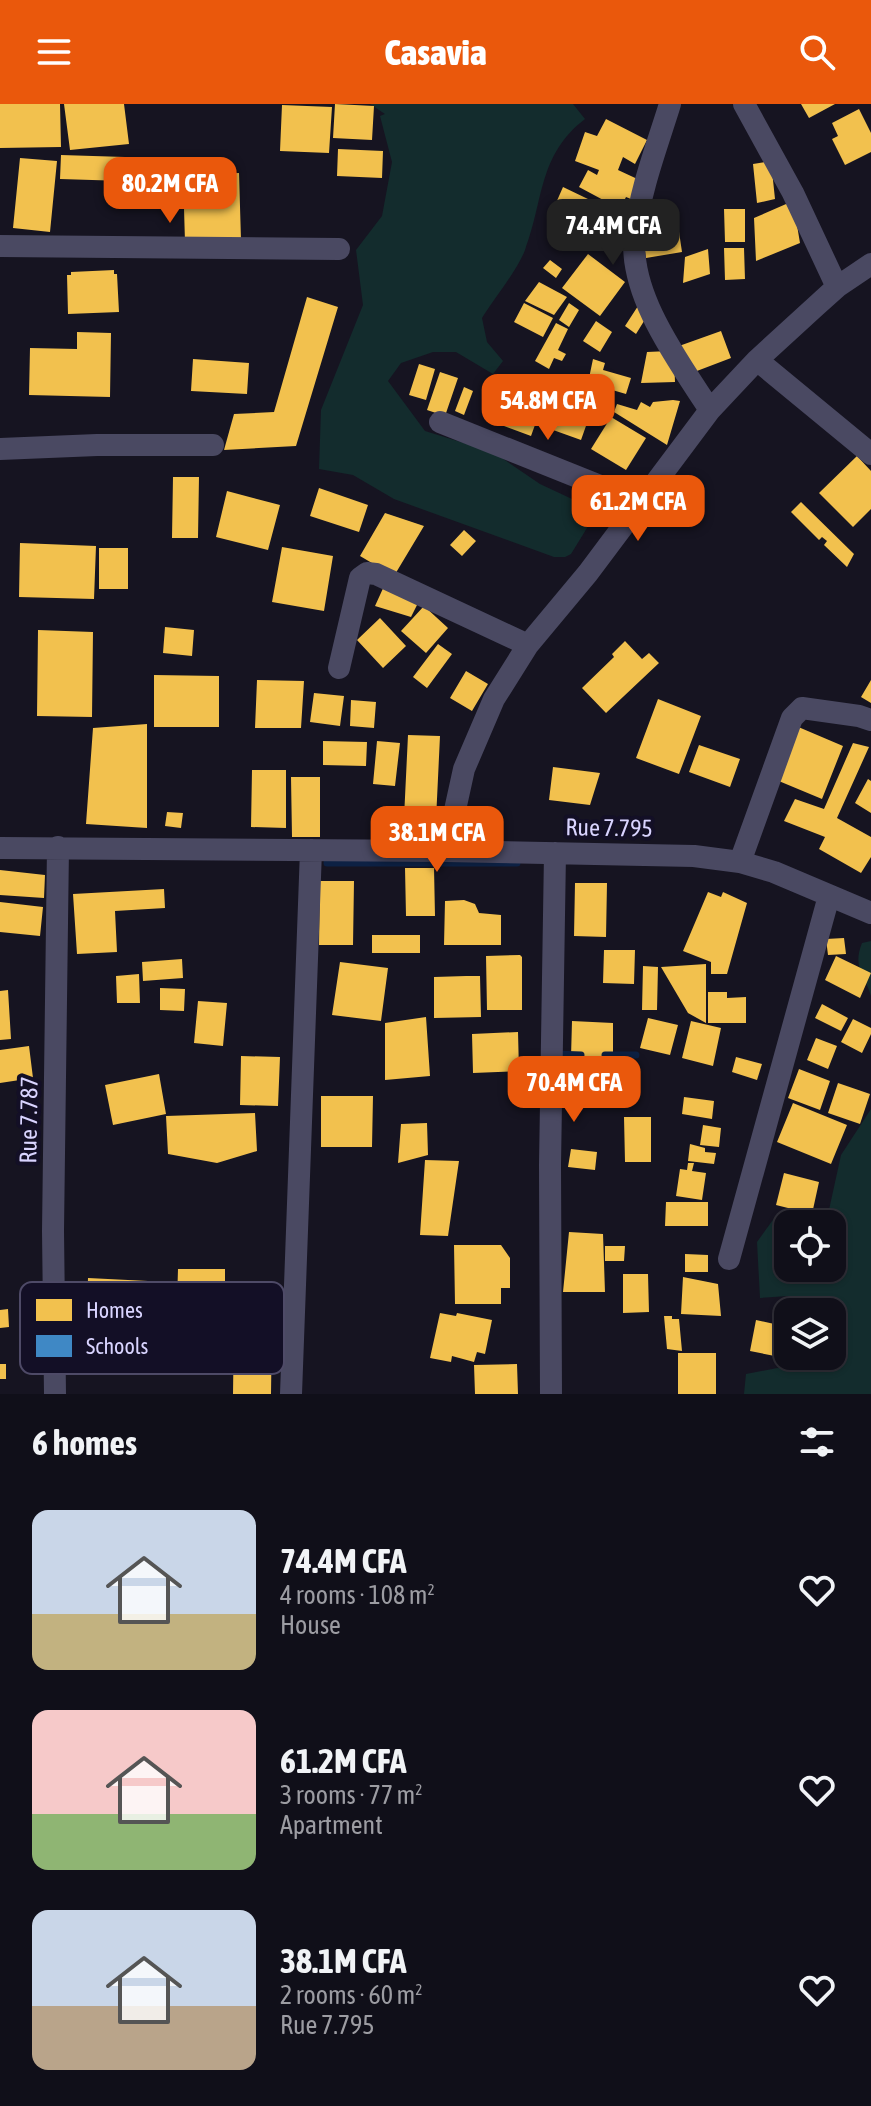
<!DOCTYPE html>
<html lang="en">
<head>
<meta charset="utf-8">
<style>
	:root { --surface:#100f19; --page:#1e1d26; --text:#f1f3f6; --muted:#9c9ca2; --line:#302f38; --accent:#ea580c }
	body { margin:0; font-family:"Asap Condensed",sans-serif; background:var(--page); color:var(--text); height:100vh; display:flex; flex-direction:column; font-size:30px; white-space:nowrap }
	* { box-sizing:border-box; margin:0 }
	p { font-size:26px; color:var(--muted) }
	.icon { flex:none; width:44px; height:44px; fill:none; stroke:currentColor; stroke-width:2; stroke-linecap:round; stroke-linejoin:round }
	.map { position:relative; height:1290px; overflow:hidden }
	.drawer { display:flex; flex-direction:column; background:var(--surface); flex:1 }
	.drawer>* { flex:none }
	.tools { position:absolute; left:774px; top:1106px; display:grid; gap:16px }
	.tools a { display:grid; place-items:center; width:72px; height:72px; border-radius:16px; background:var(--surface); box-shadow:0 2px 6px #0004,0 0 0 2px var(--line); font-size:40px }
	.price { position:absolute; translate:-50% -68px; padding:0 18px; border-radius:16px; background:var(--accent); color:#fff; font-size:26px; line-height:52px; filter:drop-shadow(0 2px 4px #0008) }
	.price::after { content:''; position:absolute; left:50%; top:48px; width:24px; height:18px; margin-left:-12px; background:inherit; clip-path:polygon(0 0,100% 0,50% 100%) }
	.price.active { background:#222; color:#fff }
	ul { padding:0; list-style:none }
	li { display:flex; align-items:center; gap:24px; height:200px; padding:0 32px }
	li span { display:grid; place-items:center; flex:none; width:224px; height:160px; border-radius:16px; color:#555 }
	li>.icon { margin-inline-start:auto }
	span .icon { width:96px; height:96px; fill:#fffc; stroke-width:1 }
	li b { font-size:34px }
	h2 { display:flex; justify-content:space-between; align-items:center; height:96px; padding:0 32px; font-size:34px }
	header { display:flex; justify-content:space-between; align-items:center; height:104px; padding:0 32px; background:var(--accent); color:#fff; font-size:36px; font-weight:800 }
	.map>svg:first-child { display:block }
	.green { fill:#132c2d; fill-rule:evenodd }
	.homes { fill:#f2c14e }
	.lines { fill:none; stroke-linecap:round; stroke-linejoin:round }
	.stream { stroke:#0d2144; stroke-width:7 }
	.street { stroke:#4a4962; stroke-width:22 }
	.labels { text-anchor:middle; stroke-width:8; stroke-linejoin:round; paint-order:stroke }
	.street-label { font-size:24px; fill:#d9d4ff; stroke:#130f26 }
	.key { fill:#130f26; stroke:#4e4a67; stroke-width:2 }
	.key-label { font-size:22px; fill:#d9d4ff }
</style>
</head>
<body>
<header><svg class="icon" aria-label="menu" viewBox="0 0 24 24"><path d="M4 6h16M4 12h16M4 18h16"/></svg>Casavia<svg class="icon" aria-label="search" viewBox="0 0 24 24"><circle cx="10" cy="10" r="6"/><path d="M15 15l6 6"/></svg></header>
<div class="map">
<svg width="871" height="1290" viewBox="0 0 871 1290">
	<rect width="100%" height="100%" fill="#161421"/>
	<path class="green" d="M370,0H573L585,15C538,51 544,96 525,146C518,165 494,195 482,214L487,238L503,257L493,270L456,248H433L401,259L388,277L425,327L493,348L540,380L572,395L580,402L587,412V424L571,450L565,453H554L394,395L353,371L319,365L321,306L363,201L356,146L382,112L392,58L380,12L385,10Z
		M871,837V892C865,871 852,864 862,839Z
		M871,1005V1290H744L746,1270L803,1259L809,1252H832V1208H803L788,1192L760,1194L757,1138L775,1113L827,1115L841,1051ZM832,1120V1164H788V1120Z"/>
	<path class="homes" d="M0,0H60L61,43L0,44Z
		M64,0H124L129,40L70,46Z
		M335,0L374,2L372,36L333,34Z
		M801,0H835L809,14Z
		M282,1L332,3L329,49L280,47Z
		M859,5L871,29V48L845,61L832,35L838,32L832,19Z
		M606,15L647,36L635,60L623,53L618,66L646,79L638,98L626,93L620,105L579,83L588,66L597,71L599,66L575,57L585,28L597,32Z
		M338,45L383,47L382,74L337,72Z
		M61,51L125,53L124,77L60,75Z
		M20,54L57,57L50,128L13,124Z
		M771,57L775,95L757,99L753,60Z
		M239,69L241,136L185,138L183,71Z
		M563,83L615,108L608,124L556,99Z
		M793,97L800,139L756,157L754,114Z
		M724,105H745V138H725Z
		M677,114L682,148L646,154L641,120Z
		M724,144H744L745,175L725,176Z
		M708,145L710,170L683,179L685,153Z
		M588,150L625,178L600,212L562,184Z
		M550,156L562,165L556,174L543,164Z
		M114,166V170H117L119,208L68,210L67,171H71V168Z
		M539,178L567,193L554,211L525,197Z
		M307,193L338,203L296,342L224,346L234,310L274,308Z
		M524,199L553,214L543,233L514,218Z
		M569,199L579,206L569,223L559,216Z
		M638,202L649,209L636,230L625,222Z
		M596,217L612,228L600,248L583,237Z
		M556,219L568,225L558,246L566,250L562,257L554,254L549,265L535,257Z
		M721,227L731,254L689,270L679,242Z
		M77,228L111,229L110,293L29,291L30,244L77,245Z
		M669,247L674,254L675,278L641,279L647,248Z
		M193,255L249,259L247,290L191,287Z
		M593,255L605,259L603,266L631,274L626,290L588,279Z
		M419,260L435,265L426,296L409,291Z
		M440,268L458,274L445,312L427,306Z
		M501,281L544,296L531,332L488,316Z
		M464,283L473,287L464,311L455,307Z
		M569,284L598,288L581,336L542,322Z
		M673,296L680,297L667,341L614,308L617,300L637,306L641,298L650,303L653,298Z
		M611,313L646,334L626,366L591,345Z
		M857,352L871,367V405L853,423L819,389Z
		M173,373H199L198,434H172Z
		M319,384L368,401L359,428L310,412Z
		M227,387L280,401L268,446L216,433Z
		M801,398L854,450L847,463L824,441L827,437L822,433L819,436L791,408Z
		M385,409L424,422L394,472L360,452Z
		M464,426L476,437L462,452L450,441Z
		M20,439L96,442L94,495L19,493Z
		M282,443L333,452L324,507L272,498Z
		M99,444H128V485H99Z
		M385,480L419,497L411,513L375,502Z
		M424,502L448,524L426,549L401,527Z
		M380,514L406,542L383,564L357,536Z
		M165,523L194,526L192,552L163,549Z
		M38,526L93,528L92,613L37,612Z
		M625,537L642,555L649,549L659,559L606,609L582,584L614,553L612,550Z
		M438,540L452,550L427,584L413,573Z
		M466,567L488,580L472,607L450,594Z
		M154,571L219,572V623H154Z
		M257,576L304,577L301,624H255Z
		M871,576V599L861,593Z
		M314,589L344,592L340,622L310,618Z
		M658,595L701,612L679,670L636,654Z
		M351,596L376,598L374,624L350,622Z
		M147,620V724L86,720L93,624Z
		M796,622L843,642L822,695L774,675Z
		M408,631L440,632L436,716L404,714Z
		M323,637L367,638L366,662L323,661Z
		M377,637L400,639L395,682L373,680Z
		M853,639L869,643L837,714L871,733V753L861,769L819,745L825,733L784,717L795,695L824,705Z
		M699,641L740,655L730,683L689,668Z
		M553,663L600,669L590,701L549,696Z
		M252,666H286V724L251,723Z
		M291,673H320V733H292Z
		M868,675L871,677V709L855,699Z
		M167,708L183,709L181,724L165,722Z
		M405,764H434L435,812H406Z
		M0,766L45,771L44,794L0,791Z
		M320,777H354L353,841H319Z
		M575,779H607L606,833L574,832Z
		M164,785L165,804L115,807L117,848L77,850L73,790Z
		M708,788L721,793L723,788L747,799L727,870H711V858L683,847Z
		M464,796L475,800L479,809L501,811V841H444L445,797Z
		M0,798L43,803L40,832L0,828Z
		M372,831H420V849H372Z
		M844,834L846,850L828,851L826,835Z
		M604,846H635L634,880L603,879Z
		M520,851L522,853V906H487L486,852Z
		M836,852L871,869L860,894L825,876Z
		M182,855L183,874L143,877L142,858Z
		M340,858L388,864L381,917L332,911Z
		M706,860V919L688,909L661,863Z
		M643,862L658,863L657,906H642Z
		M139,870L140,899H117L116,872Z
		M466,872H480L481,913L434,914V873Z
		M160,884L185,885L184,907L160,906Z
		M8,886L11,935L0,936V887Z
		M708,888H727V894L746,893V919H708Z
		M198,897L227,899L223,942L194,939Z
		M822,900L848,914L841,927L815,914Z
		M426,913L430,972L385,976V919Z
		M648,914L678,921L670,951L640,944Z
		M853,915L871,924V930L862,949L841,938Z
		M572,917L613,919V954L571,953Z
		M691,917L721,924L713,962L682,954Z
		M518,928L519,967L473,969L472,930Z
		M816,934L837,942L828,965L807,956Z
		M29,942L33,974L0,979V946Z
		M241,952L280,953L278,1002L240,1001Z
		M736,953L762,960L757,976L732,968Z
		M799,965L830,977L820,1006L788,994Z
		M159,970L166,1010L113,1021L105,981Z
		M838,979L870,990L860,1020L828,1009Z
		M321,992H373L372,1043H321Z
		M684,993L714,997L712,1015L682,1010Z
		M793,999L847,1021L831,1060L777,1038Z
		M255,1009L257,1047L217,1059L168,1050L166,1012Z
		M624,1013H651V1058H625Z
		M427,1019L428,1051L398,1059L401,1020Z
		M703,1021L721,1024L719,1043L700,1041Z
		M690,1040L705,1044V1048L716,1049L714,1060L688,1057Z
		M571,1045L597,1048L595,1066L568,1063Z
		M425,1056L459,1057L448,1132L420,1131Z
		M688,1059H694L692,1067L706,1069L702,1096L676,1092L680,1065L687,1066Z
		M784,1069L819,1078L812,1110L776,1101Z
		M666,1098H708V1122H665Z
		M569,1128L603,1130L605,1188H563Z
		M454,1141H501L510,1154V1184H501V1200H455Z
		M605,1142H625L624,1157H605Z
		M685,1150L708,1151V1168H685Z
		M178,1165H225V1198H177Z
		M623,1170H648L649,1208L623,1209Z
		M683,1173L718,1180L721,1212L681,1210Z
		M88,1174L148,1177L146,1200L87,1201Z
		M8,1205L9,1223L0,1224V1206Z
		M440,1209L456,1212L457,1209L492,1216L485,1250L477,1248L474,1258L452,1252L451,1258L430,1254Z
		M664,1212H672V1215H679L682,1247L667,1245Z
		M234,1216H272L271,1290H233Z
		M756,1216L788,1223V1252H795V1256L750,1247Z
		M678,1249H716V1290H678Z
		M0,1260H6V1275H0Z
		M517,1260L518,1290H475L474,1261Z"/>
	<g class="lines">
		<path class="stream" d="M327,759H517
			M555,950L581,951
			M605,951H636"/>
		<path class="street" d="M670,0C657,42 640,86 635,130C627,189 679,258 710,306
			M744,0L793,89L837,183
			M0,142L339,145
			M757,256L871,350
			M440,318L640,398
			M0,345L97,341H213
			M339,564L360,474L367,469L376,470L528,541
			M0,744L446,747L694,752L740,758L774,768L871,809
			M446,747L464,665L494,595L528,541L588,469L710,306L757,256L816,202L837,183L871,160
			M740,758L792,614L802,604L859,612L871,616
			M729,1155L829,792
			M55,1290L53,1127L58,743
			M291,1290L311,746
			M551,1290L550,1061L555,749"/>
	</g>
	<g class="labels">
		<g class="street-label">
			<text transform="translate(609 724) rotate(1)" y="8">Rue 7.795</text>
			<text transform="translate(29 1016) rotate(-89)" y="8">Rue 7.787</text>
		</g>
	</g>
	<rect x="20" y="1178" width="264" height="92" rx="12" class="key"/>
	<rect x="36" y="1195" width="36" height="22" fill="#f2c14e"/>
	<rect x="36" y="1231" width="36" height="22" fill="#3f88c5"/>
	<g class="key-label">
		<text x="86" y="1214">Homes</text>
		<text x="86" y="1250">Schools</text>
	</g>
</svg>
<div class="tools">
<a><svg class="icon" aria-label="locate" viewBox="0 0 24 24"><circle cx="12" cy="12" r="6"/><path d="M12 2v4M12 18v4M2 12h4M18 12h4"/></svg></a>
<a><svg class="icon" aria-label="layers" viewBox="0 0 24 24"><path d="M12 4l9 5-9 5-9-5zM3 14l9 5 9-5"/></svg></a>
</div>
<b class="price" style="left:170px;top:121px">80.2M CFA</b>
<b class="price active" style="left:613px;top:163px">74.4M CFA</b>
<b class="price" style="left:548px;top:338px">54.8M CFA</b>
<b class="price" style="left:638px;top:439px">61.2M CFA</b>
<b class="price" style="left:437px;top:770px">38.1M CFA</b>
<b class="price" style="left:574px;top:1020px">70.4M CFA</b>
</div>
<section class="drawer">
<h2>6 homes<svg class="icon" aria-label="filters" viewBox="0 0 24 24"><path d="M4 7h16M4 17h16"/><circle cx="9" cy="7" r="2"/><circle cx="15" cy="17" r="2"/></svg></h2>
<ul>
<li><span style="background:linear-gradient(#c9d6e8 65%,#c2b280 0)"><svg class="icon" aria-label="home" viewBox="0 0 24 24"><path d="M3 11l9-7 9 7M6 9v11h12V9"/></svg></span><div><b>74.4M CFA</b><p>4 rooms · 108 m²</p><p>House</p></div><svg class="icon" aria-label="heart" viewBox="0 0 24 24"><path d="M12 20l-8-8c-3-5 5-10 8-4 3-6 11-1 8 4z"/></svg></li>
<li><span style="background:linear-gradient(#f6c9c9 65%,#8fb573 0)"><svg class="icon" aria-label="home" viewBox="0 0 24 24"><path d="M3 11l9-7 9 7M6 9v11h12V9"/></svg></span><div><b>61.2M CFA</b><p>3 rooms · 77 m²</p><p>Apartment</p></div><svg class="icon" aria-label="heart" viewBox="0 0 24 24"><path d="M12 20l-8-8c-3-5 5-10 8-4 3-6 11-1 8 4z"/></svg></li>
<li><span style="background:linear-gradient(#c9d6e8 60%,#b9a48a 0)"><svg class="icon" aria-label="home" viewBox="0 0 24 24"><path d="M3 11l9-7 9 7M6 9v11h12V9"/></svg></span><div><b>38.1M CFA</b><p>2 rooms · 60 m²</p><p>Rue 7.795</p></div><svg class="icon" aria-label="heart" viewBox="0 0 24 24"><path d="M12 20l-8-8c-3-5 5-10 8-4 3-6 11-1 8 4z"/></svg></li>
</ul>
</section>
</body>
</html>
